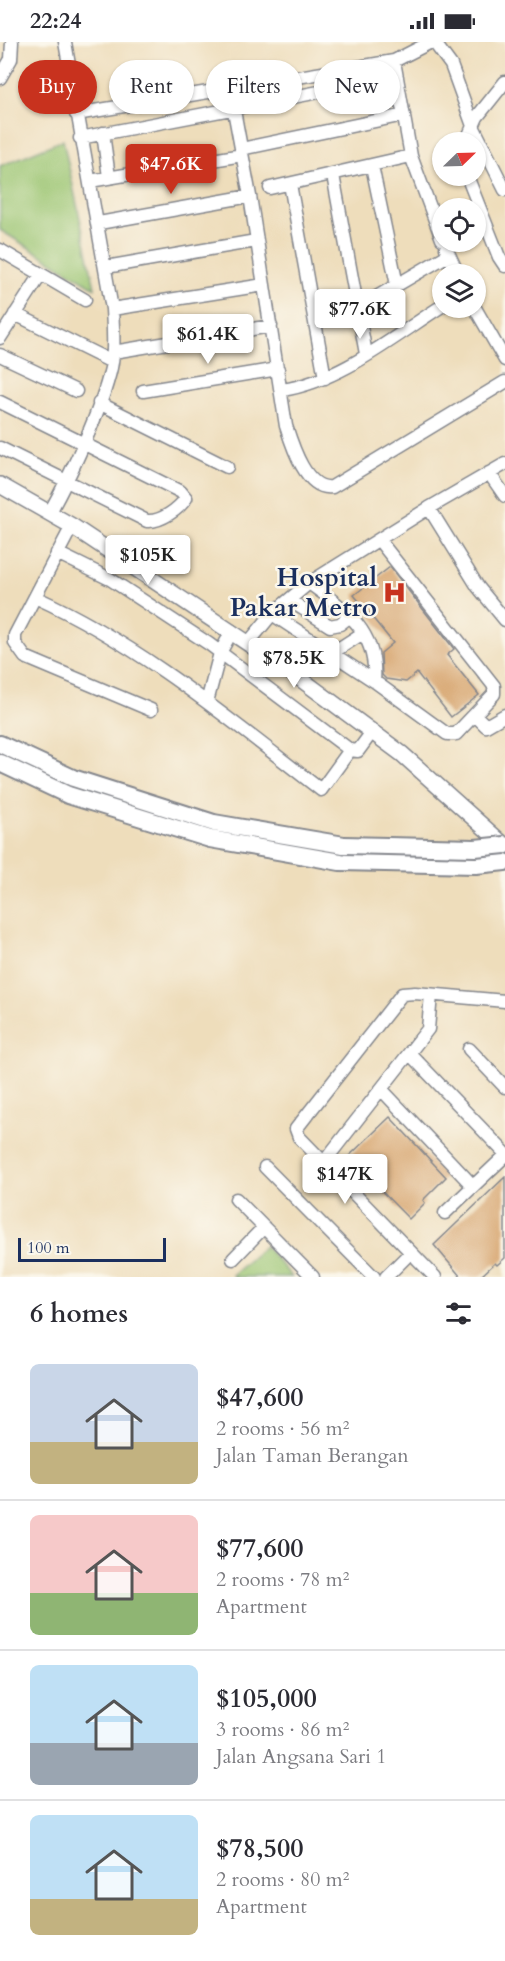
<!DOCTYPE html>
<html lang="en">
<head>
<meta charset="utf-8">
<style>
	:root { --surface:#fff; --page:#f7f7f7; --text:#2b2b33; --muted:#7c7c81; --line:#e1e1e2; --accent:#c8321e }
	body { margin:0; font-family:Cardo,serif; background:var(--page); color:var(--text); height:100vh; display:flex; flex-direction:column; font-size:22px; white-space:nowrap }
	* { box-sizing:border-box; margin:0 }
	p { font-size:20px; color:var(--muted) }
	.icon { flex:none; width:33px; height:33px; fill:none; stroke:currentColor; stroke-width:2; stroke-linecap:round; stroke-linejoin:round }
	.map { position:relative; height:1235px; overflow:hidden }
	.details { display:flex; flex-direction:column; background:var(--surface); flex:1 }
	.details>* { flex:none }
	.guide { position:absolute; left:18px; top:18px; width:470px; height:54px; display:flex; gap:12px }
	.needle { width:39px; rotate:67deg }
	.tools { position:absolute; left:432px; top:90px; display:grid; gap:12px }
	.tools a { display:grid; place-items:center; width:54px; height:54px; border-radius:50%; background:var(--surface); box-shadow:0 2px 4px #0004; font-size:30px }
	.scale { position:absolute; left:18px; bottom:15px; width:148px; box-sizing:border-box; padding-left:6px; border:3px solid #1b2f5e; border-top:0; font-size:16px; line-height:21px; white-space:nowrap; color:#1b2f5e; -webkit-text-stroke:4px #fbf7ec; paint-order:stroke }
	.price { position:absolute; translate:-50% -51px; padding:0 14px; border-radius:6px; background:#fff; color:#222; font-size:20px; line-height:39px; filter:drop-shadow(0 2px 3px #0008) }
	.price::after { content:''; position:absolute; left:50%; top:36px; width:18px; height:14px; margin-left:-9px; background:inherit; clip-path:polygon(0 0,100% 0,50% 100%) }
	.price.active { background:var(--accent); color:#fff }
	ul { padding:0; list-style:none }
	li { display:flex; align-items:center; gap:18px; height:150px; padding:0 30px }
	li+li { border-top:2px solid var(--line) }
	li span { display:grid; place-items:center; flex:none; width:168px; height:120px; border-radius:9px; color:#555 }
	li>.icon { margin-inline-start:auto }
	span .icon { width:72px; height:72px; fill:#fffc; stroke-width:1 }
	li b { font-size:26px }
	h2 { display:flex; justify-content:space-between; align-items:center; height:72px; padding:0 30px; font-size:26px }
	.chip { padding:0 21px; border-radius:27px; background:var(--surface); box-shadow:0 2px 4px #0004; font-size:21px; line-height:54px }
	.chip.active { background:var(--accent); color:#fff }
	.status { display:flex; justify-content:space-between; align-items:center; height:42px; padding:0 30px; background:var(--surface); direction:ltr }
	.status svg { height:16px; fill:currentColor }
	.map>svg:first-child { display:block }
	.green { fill:#9ac470; stroke:#5a7a67; stroke-width:1.5 }
	.building { fill:#d5a169 }
	.lines { fill:none; stroke-linecap:round; stroke-linejoin:round }
	.minor-casing { stroke:#84868c; stroke-width:15 }
	.major-casing { stroke:#84868c; stroke-width:18 }
	.highway-casing { stroke:#84868c; stroke-width:20 }
	.minor { stroke:#fff; stroke-width:12 }
	.major { stroke:#fff; stroke-width:15 }
	.highway { stroke:#fff; stroke-width:16 }
	.highway-bridge-casing { stroke:#84868c; stroke-width:20; stroke-linecap:butt }
	.highway-bridge { stroke:#fff; stroke-width:16 }
	.labels { text-anchor:middle; stroke-width:5; stroke-linejoin:round; paint-order:stroke }
	.poi-label { font-size:26px; font-weight:bold; fill:#1b2f5e; stroke:#fbf7ec; text-anchor:end }
</style>
</head>
<body>
<div class="status"><b>22:24</b><svg viewBox="0 0 49 12"><path d="M0 12V9h3v3zM5 12V6h3v6zM10 12V3h3v9zM15 12V0h3v12zM26 1h20v11H26zM47 4h2v5h-2z"/></svg></div>
<div class="map">
<svg width="505" height="1235" viewBox="0 0 505 1235">
	<rect width="100%" height="100%" fill="#fbf7ec"/>
	<filter id="ink" filterUnits="userSpaceOnUse"><feTurbulence type="fractalNoise" baseFrequency=".0167" numOctaves="2"/><feDisplacementMap in="SourceGraphic" scale="12" xChannelSelector="R" yChannelSelector="G"/><feConvolveMatrix kernelMatrix="1 2 1 2 8 2 1 2 1" color-interpolation-filters="sRGB"/></filter>
	<filter id="wash" filterUnits="userSpaceOnUse"><feTurbulence type="fractalNoise" baseFrequency=".008" numOctaves="4" result="noise"/><feDisplacementMap in="SourceGraphic" scale="24" xChannelSelector="R" yChannelSelector="G"/><feGaussianBlur stdDeviation="1.35" result="paint"/><feColorMatrix in="noise" values="0 0 0 0 0 0 0 0 0 0 0 0 0 0 0 0 0 1.4 0 .05"/><feComposite in="paint" operator="in"/></filter>
	<g filter="url(#wash)">
		<rect width="100%" height="100%" fill="#edb"/>
		<path class="green" d="M63,98L95,246L0,188V124Z
			M265,1204L292,1235H234L232,1233Z"/>
		<g id="blocks">
			<path class="building" d="M390,525L454,607L447,613L479,653L451,675L417,631L406,640L386,637L382,633L381,611L393,601L354,553Z
				M390,1075L446,1135L423,1158L425,1161L409,1177L348,1115Z
				M505,1135V1216L497,1223L495,1221L480,1235H461L434,1203Z"/>
		</g>
	</g>
	<g filter="url(#ink)">
		<use href="#blocks" fill-opacity="0" stroke="#84868c" stroke-width="1.5"/>
		<g class="lines">
			<defs>
				<path id="minor" d="M434,0L451,23L473,84L505,148
					M394,19L431,0
					M0,36L11,17L12,0
					M230,47L250,154L286,384C292,403 306,449 332,445L505,340
					M76,72L394,19L411,114L442,197
					M103,91L109,135
					M80,96L397,35
					M466,100L477,75L505,40
					M241,107L404,73
					M372,124L397,243
					M333,133L366,312
					M467,134L499,215L505,224
					M90,139L242,113
					M290,142L325,336
					M270,146L411,114
					M99,181L250,154
					M446,206L458,232
					M0,208L85,258
					M106,225L256,199
					M358,266L448,213
					M475,266L505,318
					M112,267L264,243
					M15,272L112,320
					M0,296L40,234
					M113,310L271,284
					M0,313L76,349
					M282,348C341,339 393,295 442,264
					M143,349L278,327
					M0,360L181,450L186,456C179,467 161,480 147,479L0,406
					M99,361L227,425
					M489,431L505,454
					M429,466L505,422
					M50,470C71,432 101,369 111,326C115,307 113,286 112,267L65,0
					M72,484L15,593V601L25,615L151,668
					M57,511L110,537L209,602L350,708L358,709L372,690
					M309,541C345,567 378,590 374,639
					M35,555C141,603 230,678 321,748L350,708
					M289,558L330,584L340,582L350,574
					M272,572L374,639L447,692H456L494,652V644L379,498
					M249,600L272,572L309,541L429,466L478,545L505,578
					M332,611L363,591
					M207,660L220,611L232,589
					M475,673L486,684L505,673
					M469,1007L505,1045
					M410,1012L505,1111
					M382,1048L473,1144
					M324,1120L428,987L431,953
					M265,1125L374,1235
					M236,1157L313,1235
					M445,1171L505,1114
					M233,1217L264,1185
					M386,1235L411,1210
					M435,1235L299,1095L296,1087L402,952L415,951L505,959"/>
				<path id="major" d="M0,443L72,484L294,632L402,712L505,804"/>
				<path id="highway" d="M0,702L73,736L214,781L344,803
					M0,721L68,753L210,797L340,820L476,823L505,820"/>
			</defs>
			<use href="#minor" class="minor-casing"/>
			<use href="#major" class="major-casing"/>
			<use href="#highway" class="highway-casing"/>
			<use href="#minor" class="minor"/>
			<use href="#major" class="major"/>
			<use href="#highway" class="highway"/>
			<defs>
				<path id="highway-bridge" d="M344,803L475,806L505,803"/>
			</defs>
			<use href="#highway-bridge" class="highway-bridge-casing"/>
			<use href="#highway-bridge" class="highway-bridge"/>
		</g>
	</g>
	<defs>
		<symbol id="hospital-bare" viewBox="-9 -9 18 18"><path d="M-5-5h3v3.5h4V-5h3V5h-3V1.5h-4V5h-3Z" fill="#c8321e" stroke="#fbf7ec" stroke-width="2.5" paint-order="stroke"/></symbol>
	</defs>
	<g fill-rule="evenodd">
		<use href="#hospital-bare" x="378" y="534" width="33" height="33"/>
	</g>
	<g class="labels">
		<g class="poi-label">
			<text x="377" y="544">Hospital<tspan x="377" dy="30">Pakar Metro</tspan></text>
		</g>
	</g>
</svg>
<div class="tools">
<a><svg class="needle" viewBox="-14 -14 28 28"><path d="M0-13l5 13h-10z" fill="#e53935"/><path d="M0 13l5-13h-10z" fill="#7c7c81"/></svg></a>
<a><svg class="icon" aria-label="locate" viewBox="0 0 24 24"><circle cx="12" cy="12" r="6"/><path d="M12 2v4M12 18v4M2 12h4M18 12h4"/></svg></a>
<a><svg class="icon" aria-label="layers" viewBox="0 0 24 24"><path d="M12 4l9 5-9 5-9-5zM3 14l9 5 9-5"/></svg></a>
</div>
<div class="scale">100 m</div>
<b class="price active" style="left:171px;top:153px">$47.6K</b>
<b class="price" style="left:360px;top:298px">$77.6K</b>
<b class="price" style="left:208px;top:323px">$61.4K</b>
<b class="price" style="left:148px;top:544px">$105K</b>
<b class="price" style="left:294px;top:647px">$78.5K</b>
<b class="price" style="left:345px;top:1163px">$147K</b>
<div class="guide">
<a class="chip active">Buy</a>
<a class="chip">Rent</a>
<a class="chip">Filters</a>
<a class="chip">New</a>
</div>
</div>
<section class="details">
<h2>6 homes<svg class="icon" aria-label="filters" viewBox="0 0 24 24"><path d="M4 7h16M4 17h16"/><circle cx="9" cy="7" r="2"/><circle cx="15" cy="17" r="2"/></svg></h2>
<ul>
<li><span style="background:linear-gradient(#c9d6e8 65%,#c2b280 0)"><svg class="icon" aria-label="home" viewBox="0 0 24 24"><path d="M3 11l9-7 9 7M6 9v11h12V9"/></svg></span><div><b>$47,600</b><p>2 rooms · 56 m²</p><p>Jalan Taman Berangan</p></div></li>
<li><span style="background:linear-gradient(#f6c9c9 65%,#8fb573 0)"><svg class="icon" aria-label="home" viewBox="0 0 24 24"><path d="M3 11l9-7 9 7M6 9v11h12V9"/></svg></span><div><b>$77,600</b><p>2 rooms · 78 m²</p><p>Apartment</p></div></li>
<li><span style="background:linear-gradient(#bfe0f5 65%,#9aa5b1 0)"><svg class="icon" aria-label="home" viewBox="0 0 24 24"><path d="M3 11l9-7 9 7M6 9v11h12V9"/></svg></span><div><b>$105,000</b><p>3 rooms · 86 m²</p><p>Jalan Angsana Sari 1</p></div></li>
<li><span style="background:linear-gradient(#bfe0f5 70%,#c2b280 0)"><svg class="icon" aria-label="home" viewBox="0 0 24 24"><path d="M3 11l9-7 9 7M6 9v11h12V9"/></svg></span><div><b>$78,500</b><p>2 rooms · 80 m²</p><p>Apartment</p></div></li>
</ul>
</section>
</body>
</html>
